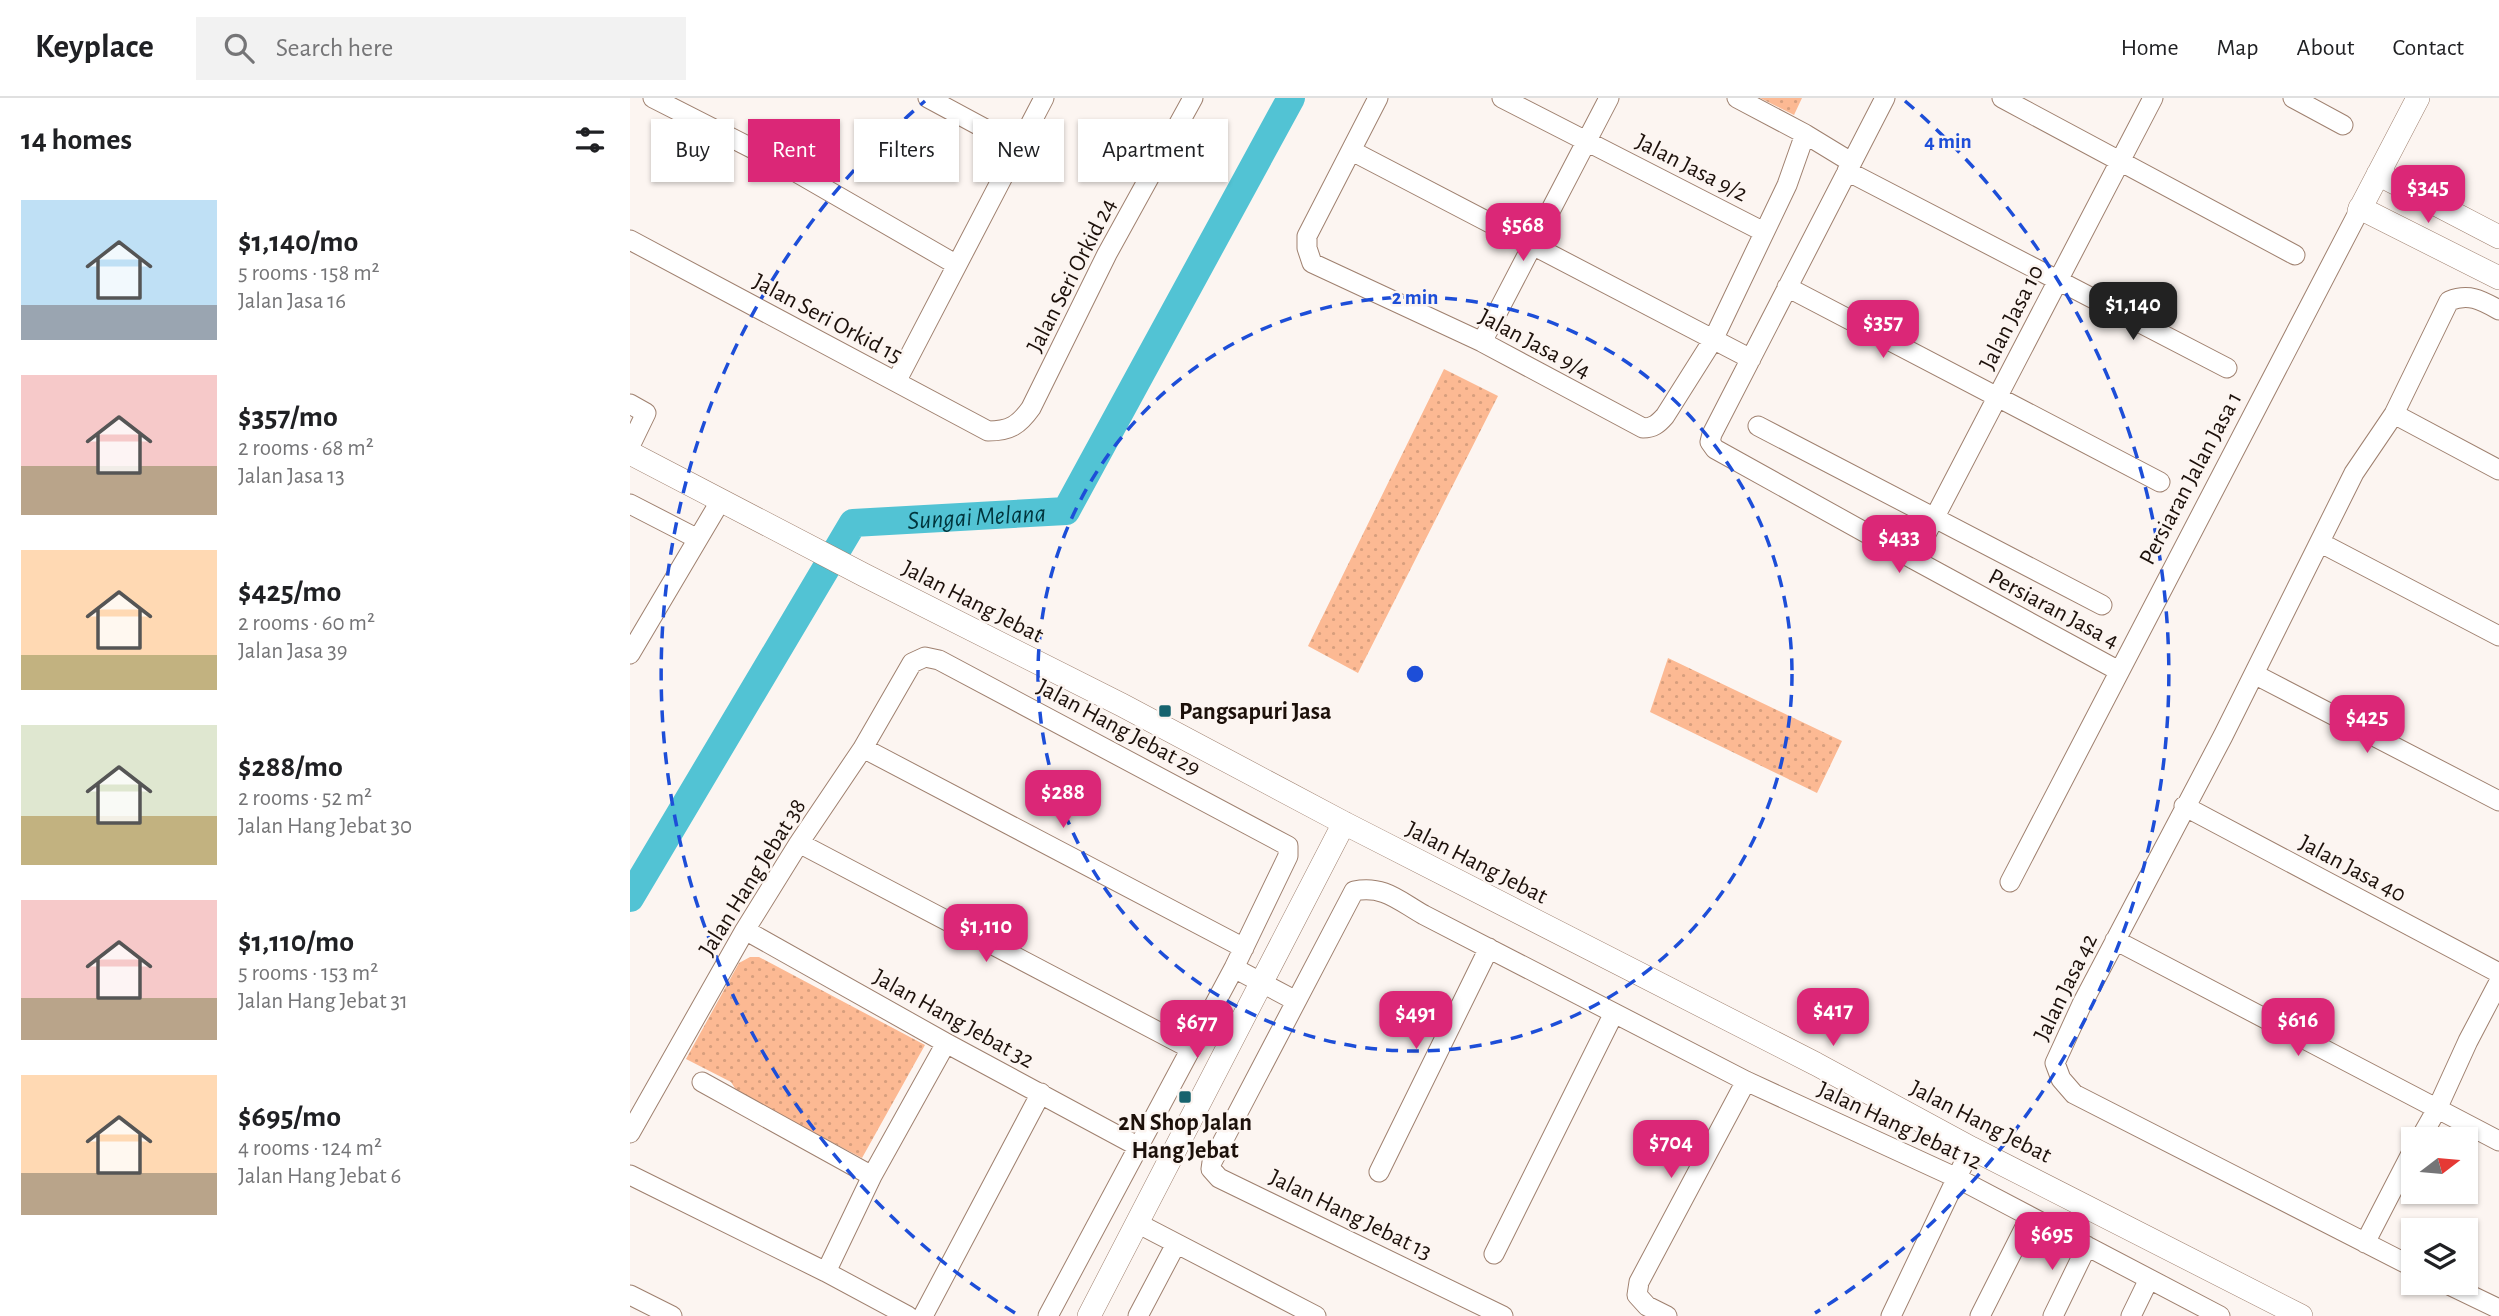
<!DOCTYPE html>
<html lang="en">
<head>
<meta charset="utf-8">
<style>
	:root { --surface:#fff; --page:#f2f2f2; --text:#202124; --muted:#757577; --line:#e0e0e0; --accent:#db2777 }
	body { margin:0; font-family:"Alegreya Sans",sans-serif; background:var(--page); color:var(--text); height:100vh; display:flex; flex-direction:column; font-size:26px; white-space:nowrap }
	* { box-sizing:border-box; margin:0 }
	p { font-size:23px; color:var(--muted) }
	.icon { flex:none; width:38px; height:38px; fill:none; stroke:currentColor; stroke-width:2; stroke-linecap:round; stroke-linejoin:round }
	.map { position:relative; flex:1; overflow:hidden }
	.drawer { display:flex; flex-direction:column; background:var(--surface); width:630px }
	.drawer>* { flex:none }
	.top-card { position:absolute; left:21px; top:21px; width:665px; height:63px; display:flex; gap:14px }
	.needle { width:46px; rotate:74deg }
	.buttons { position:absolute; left:1771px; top:1029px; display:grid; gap:14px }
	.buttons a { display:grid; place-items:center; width:77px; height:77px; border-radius:0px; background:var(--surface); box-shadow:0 2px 5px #0004; font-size:35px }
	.price { position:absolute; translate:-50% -60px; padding:0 16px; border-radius:14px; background:var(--accent); color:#fff; font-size:23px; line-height:46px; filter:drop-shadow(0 2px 4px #0008) }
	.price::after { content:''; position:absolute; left:50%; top:42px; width:21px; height:16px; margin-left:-10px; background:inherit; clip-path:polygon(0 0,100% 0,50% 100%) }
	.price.on { background:#222; color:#fff }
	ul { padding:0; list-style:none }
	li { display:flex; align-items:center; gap:21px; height:175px; padding:0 21px }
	li span { display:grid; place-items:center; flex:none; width:196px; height:140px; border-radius:0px; color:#555 }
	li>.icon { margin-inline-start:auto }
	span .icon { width:84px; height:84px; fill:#fffc; stroke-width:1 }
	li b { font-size:30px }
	h2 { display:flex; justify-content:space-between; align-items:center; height:84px; padding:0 21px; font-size:30px }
	.chip { padding:0 24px; border-radius:0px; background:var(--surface); box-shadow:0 2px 5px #0004; font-size:24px; line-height:63px }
	.chip.on { background:var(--accent); color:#fff }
	header { display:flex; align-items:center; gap:42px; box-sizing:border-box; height:98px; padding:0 35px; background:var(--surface); border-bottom:2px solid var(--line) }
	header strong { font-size:33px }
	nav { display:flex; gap:38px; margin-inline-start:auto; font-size:24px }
	.search { width:490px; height:63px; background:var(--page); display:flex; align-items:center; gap:18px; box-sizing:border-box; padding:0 24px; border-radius:0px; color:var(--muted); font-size:26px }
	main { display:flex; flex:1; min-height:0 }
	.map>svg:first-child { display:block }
	.park { fill:url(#park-dots) }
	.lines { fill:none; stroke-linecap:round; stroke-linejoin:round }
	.river { stroke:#52c3d4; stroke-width:28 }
	.minor-casing { stroke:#9f806f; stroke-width:21 }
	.tertiary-casing { stroke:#9f806f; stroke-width:24 }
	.minor { stroke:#fff; stroke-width:19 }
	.tertiary { stroke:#fff; stroke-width:23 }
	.ring { fill:none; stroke:#1d4ed8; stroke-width:3.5; stroke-dasharray:12 9 }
	.poi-dot { fill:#17636e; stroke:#fcf5f1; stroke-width:2.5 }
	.labels { text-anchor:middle; stroke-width:5; stroke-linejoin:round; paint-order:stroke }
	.street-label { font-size:24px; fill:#1c100a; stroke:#fcf5f1 }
	.poi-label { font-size:24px; font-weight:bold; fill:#1c100a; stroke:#fcf5f1; text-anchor:start }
	.water-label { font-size:26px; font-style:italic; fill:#00353d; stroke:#fcf5f1 }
	.centre { fill:#1d4ed8; stroke:#fcf5f1; stroke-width:3.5 }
	.ring-label { font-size:21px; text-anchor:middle; font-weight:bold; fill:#1d4ed8; stroke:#fcf5f1; stroke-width:5; stroke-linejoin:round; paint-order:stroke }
</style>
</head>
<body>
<header>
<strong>Keyplace</strong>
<div class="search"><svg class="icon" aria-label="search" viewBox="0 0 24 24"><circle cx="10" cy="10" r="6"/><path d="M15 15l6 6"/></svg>Search here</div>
<nav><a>Home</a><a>Map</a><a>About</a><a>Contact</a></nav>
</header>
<main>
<section class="drawer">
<h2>14 homes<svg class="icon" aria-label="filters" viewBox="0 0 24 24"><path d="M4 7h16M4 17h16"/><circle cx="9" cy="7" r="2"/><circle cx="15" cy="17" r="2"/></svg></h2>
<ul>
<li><span style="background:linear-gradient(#bfe0f5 75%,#9aa5b1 0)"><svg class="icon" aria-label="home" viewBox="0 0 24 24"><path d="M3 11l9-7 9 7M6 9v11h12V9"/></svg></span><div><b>$1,140/mo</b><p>5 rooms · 158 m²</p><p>Jalan Jasa 16</p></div></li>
<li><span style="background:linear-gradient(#f6c9c9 65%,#b9a48a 0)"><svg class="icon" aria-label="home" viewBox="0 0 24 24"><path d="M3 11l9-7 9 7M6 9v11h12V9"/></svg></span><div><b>$357/mo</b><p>2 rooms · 68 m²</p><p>Jalan Jasa 13</p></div></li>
<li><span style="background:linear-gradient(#ffd9b3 75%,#c2b280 0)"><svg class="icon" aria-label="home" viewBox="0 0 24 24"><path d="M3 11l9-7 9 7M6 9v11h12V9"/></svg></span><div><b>$425/mo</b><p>2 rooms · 60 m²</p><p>Jalan Jasa 39</p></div></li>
<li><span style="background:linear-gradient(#dfe7d0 65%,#c2b280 0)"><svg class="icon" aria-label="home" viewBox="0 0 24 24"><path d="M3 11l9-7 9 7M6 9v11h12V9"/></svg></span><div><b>$288/mo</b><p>2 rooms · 52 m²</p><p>Jalan Hang Jebat 30</p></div></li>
<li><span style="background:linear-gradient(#f6c9c9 70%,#b9a48a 0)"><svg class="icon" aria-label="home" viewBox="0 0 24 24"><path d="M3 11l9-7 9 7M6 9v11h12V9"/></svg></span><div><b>$1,110/mo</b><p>5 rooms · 153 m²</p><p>Jalan Hang Jebat 31</p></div></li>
<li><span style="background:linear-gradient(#ffd9b3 70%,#b9a48a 0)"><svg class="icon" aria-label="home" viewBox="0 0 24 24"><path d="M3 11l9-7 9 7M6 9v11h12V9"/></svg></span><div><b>$695/mo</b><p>4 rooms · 124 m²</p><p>Jalan Hang Jebat 6</p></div></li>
</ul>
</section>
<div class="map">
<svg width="1869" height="1218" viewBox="0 0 1869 1218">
	<defs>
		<pattern id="park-dots" width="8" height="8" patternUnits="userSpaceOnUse" patternTransform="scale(1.75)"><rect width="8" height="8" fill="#fcb993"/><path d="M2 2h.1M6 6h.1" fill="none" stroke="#d79e7d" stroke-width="1.8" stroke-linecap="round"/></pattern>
	</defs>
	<rect width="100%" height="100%" fill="#fcf5f1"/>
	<path class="park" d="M1130,0H1172L1164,17Z
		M814,271L868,298L728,575L678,548Z
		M1038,560L1212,643L1187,695L1020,614Z
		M120,859H129L295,947L232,1060L108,995L101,984L56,961L109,865Z"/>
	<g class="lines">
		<path class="river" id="s1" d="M0,800L223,425L436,413L661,0"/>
		<defs>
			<path id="minor" d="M23,0L145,62L327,167
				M298,0L389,49
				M748,0L677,138V150L682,165L852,244L1013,330C1023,330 1028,326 1035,318L1083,242L1157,87L1175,36
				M872,0L1134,134
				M1107,0L1175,36L1221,64
				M1255,0L1082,336L1080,344L1085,351L1283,461L1489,573
				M1372,0L1665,157
				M1663,0L1713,27
				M722,53L1121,261
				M1217,73L1597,270
				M0,142L358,333C380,333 389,327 401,310L477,156L563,0
				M1157,189L1530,384
				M852,244L979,0
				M266,284L414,0
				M0,306L16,315L0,348
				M1764,316L1869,372
				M1128,328L1472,507
				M0,406L68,441
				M1691,445L1869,538
				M1283,461L1523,0
				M0,556L91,402
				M1624,576L1869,703
				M233,650L614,850
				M1554,708L1869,875
				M169,745L561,951
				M1380,784L1729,113
				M115,832L316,945L509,1049
				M1485,842L1869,1043
				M604,870L666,903
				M72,984L242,1078
				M0,1035L115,832L169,745L233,650L282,565L295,559L309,562L658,748V758L604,870L418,1218
				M1790,1041L1807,1011L1838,943L1869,884
				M749,1074L859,850
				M0,1077L196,1174L278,1218
				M507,1125L686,1218
				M1735,1145L1783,1052
				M864,1156L984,915
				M1783,1169L1444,996L1431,981L1425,965L1452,906L1593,638L1724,375L1764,316L1819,203C1839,195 1851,202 1869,212
				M196,1174L242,1078L316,945
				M1815,1185L1869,1211
				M0,1197L42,1218
				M293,1218L411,995
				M508,1218L546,1146
				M873,1218L589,1080L581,1071L582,1064L724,793C754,787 769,803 794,817L1116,983L1327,1080L1590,1218
				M1037,1218L1017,1208L1007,1197L1009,1184L1116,983
				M1261,1218L1341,1050
				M1350,1218L1400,1119
				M1423,1218L1457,1148
				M1501,1218L1519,1181"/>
			<path id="tertiary" d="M1748,76L1869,139
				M1730,110L1869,180
				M1729,113L1788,0
				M0,355L234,477L492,607L714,725L1186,966L1341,1050L1671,1218
				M459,1218L714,725"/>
		</defs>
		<use href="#minor" class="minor-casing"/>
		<use href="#tertiary" class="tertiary-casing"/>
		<use href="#minor" class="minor"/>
		<use href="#tertiary" class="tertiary"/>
	</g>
	<g class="ring">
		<circle cx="785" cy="576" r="377"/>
		<path d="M385 1215A754 754 0 0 1 295 3M1275 3A754 754 0 0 1 1185 1215"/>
	</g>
	<g class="poi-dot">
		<rect x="528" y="606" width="14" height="14" rx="3.5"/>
		<rect x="548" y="992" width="14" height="14" rx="3.5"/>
	</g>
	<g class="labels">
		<g class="street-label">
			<text transform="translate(1062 69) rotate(27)" y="8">Jalan Jasa 9/2</text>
			<text transform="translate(441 177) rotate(-63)" y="8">Jalan Seri Orkid 24</text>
			<text transform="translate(1381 219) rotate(-63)" y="8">Jalan Jasa 10</text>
			<text transform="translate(198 220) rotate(28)" y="8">Jalan Seri Orkid 15</text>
			<text transform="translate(905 245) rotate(28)" y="8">Jalan Jasa 9/4</text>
			<text transform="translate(1560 380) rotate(-62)" y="8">Persiaran Jalan Jasa 1</text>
			<text transform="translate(343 503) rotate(27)" y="8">Jalan Hang Jebat</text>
			<text transform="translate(1424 510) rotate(28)" y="8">Persiaran Jasa 4</text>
			<text transform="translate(489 629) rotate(28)" y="8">Jalan Hang Jebat 29</text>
			<text transform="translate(847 764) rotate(27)" y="8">Jalan Hang Jebat</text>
			<text transform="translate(1723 770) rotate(28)" y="8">Jalan Jasa 40</text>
			<text transform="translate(122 779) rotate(-58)" y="8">Jalan Hang Jebat 38</text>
			<text transform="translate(1435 889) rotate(-64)" y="8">Jalan Jasa 42</text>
			<text transform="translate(324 920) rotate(29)" y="8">Jalan Hang Jebat 32</text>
			<text transform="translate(1351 1023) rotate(27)" y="8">Jalan Hang Jebat</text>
			<text transform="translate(1270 1027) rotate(25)" y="8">Jalan Hang Jebat 12</text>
			<text transform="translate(721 1116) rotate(26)" y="8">Jalan Hang Jebat 13</text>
		</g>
		<g class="poi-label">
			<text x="549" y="621">Pangsapuri Jasa</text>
			<text x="555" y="1032" text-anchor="middle">2N Shop Jalan<tspan x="555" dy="28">Hang Jebat</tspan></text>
		</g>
		<g class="water-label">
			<text dy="9" stroke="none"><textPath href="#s1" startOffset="560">Sungai Melana</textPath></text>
		</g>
	</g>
	<circle cx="785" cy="576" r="10" class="centre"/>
	<g class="ring-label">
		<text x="1318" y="50">4 min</text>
		<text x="785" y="206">2 min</text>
	</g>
</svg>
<div class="buttons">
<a><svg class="needle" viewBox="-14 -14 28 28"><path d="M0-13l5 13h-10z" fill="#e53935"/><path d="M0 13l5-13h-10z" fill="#757577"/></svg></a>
<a><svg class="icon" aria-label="layers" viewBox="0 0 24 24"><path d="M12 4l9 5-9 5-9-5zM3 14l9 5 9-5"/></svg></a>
</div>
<b class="price" style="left:1798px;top:127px">$345</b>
<b class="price" style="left:893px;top:165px">$568</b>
<b class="price on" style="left:1503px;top:244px">$1,140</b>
<b class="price" style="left:1253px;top:262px">$357</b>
<b class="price" style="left:1269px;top:477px">$433</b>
<b class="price" style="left:1737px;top:657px">$425</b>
<b class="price" style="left:433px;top:732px">$288</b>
<b class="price" style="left:356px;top:866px">$1,110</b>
<b class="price" style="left:1203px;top:950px">$417</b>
<b class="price" style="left:786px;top:953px">$491</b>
<b class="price" style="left:1668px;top:960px">$616</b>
<b class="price" style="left:567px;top:962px">$677</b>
<b class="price" style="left:1041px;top:1082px">$704</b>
<b class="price" style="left:1422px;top:1174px">$695</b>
<div class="top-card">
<a class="chip">Buy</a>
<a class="chip on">Rent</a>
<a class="chip">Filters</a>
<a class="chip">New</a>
<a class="chip">Apartment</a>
</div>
</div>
</main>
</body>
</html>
